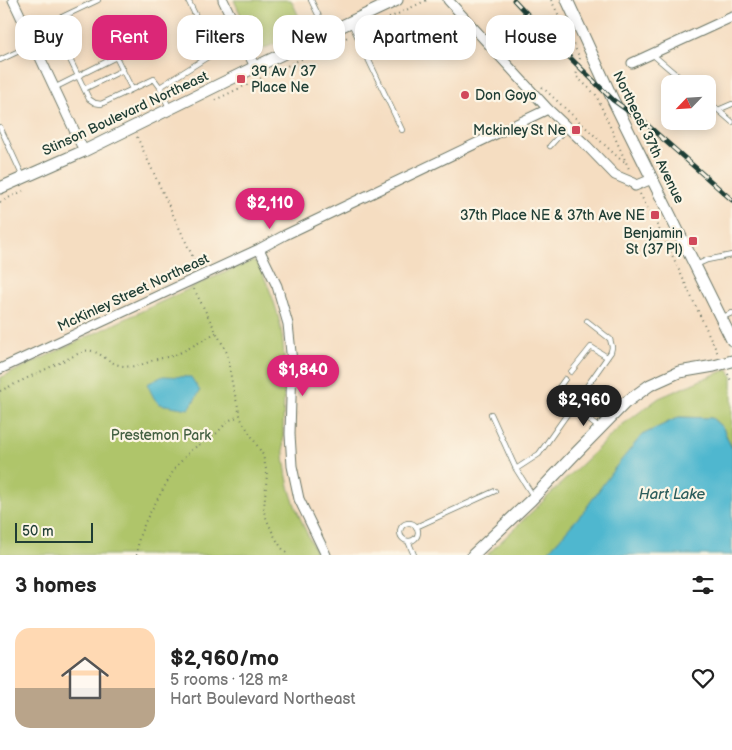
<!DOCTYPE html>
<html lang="en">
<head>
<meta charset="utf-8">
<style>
	:root { --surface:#fff; --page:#f6f6f6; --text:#222; --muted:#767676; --line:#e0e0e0; --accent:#db2777 }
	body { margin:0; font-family:"Balsamiq Sans",sans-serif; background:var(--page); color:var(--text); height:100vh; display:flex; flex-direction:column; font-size:19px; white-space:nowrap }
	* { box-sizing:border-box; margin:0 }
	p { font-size:16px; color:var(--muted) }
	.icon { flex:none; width:28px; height:28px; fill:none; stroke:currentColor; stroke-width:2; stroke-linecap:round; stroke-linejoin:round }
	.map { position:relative; height:555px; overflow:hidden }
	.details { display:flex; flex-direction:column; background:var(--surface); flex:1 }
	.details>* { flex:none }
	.guide { position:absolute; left:15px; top:15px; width:702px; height:45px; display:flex; gap:10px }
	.needle { width:32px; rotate:245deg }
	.controls { position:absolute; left:661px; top:75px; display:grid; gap:10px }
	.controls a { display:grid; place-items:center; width:55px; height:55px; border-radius:10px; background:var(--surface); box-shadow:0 2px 12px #0003; font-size:25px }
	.scale { position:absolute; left:15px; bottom:12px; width:78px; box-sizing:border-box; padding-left:5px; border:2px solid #1f3d34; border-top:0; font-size:14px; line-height:18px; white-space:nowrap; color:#1f3d34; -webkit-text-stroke:4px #fcf5e5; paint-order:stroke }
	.price { position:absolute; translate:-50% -42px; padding:0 11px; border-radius:18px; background:var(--accent); color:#fff; font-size:16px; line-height:32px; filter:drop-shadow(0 1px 2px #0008) }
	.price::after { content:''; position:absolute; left:50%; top:30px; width:15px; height:11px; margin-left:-8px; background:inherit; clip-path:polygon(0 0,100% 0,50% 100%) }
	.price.on { background:#222; color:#fff }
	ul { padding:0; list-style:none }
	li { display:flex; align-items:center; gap:15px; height:125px; padding:0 15px }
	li+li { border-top:1px solid var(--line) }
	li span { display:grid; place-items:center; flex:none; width:140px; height:100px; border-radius:15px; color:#555 }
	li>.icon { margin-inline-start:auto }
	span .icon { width:60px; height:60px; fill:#fffc; stroke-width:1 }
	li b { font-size:21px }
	h2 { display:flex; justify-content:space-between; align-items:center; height:60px; padding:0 15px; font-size:21px }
	.pill { padding:0 18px; border-radius:15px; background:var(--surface); box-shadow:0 2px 12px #0003; font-size:18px; line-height:45px }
	.pill.on { background:var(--accent); color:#fff }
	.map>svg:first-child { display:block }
	.green { fill:#afc56a; stroke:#67814f }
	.water { fill:#50b7cf; stroke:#387a82 }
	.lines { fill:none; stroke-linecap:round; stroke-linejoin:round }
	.service-casing { stroke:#6a7565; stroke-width:6 }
	.minor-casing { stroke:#6a7565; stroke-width:11 }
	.tertiary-casing { stroke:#6a7565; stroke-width:13 }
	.path { stroke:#6a7565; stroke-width:2; stroke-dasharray:1 4; stroke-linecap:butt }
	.service { stroke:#fff; stroke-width:4.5 }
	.minor { stroke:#fff; stroke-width:9 }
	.tertiary { stroke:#fff; stroke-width:11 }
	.rail-casing { stroke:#1f3d34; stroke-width:5 }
	.rail { stroke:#fcf5e5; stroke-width:3; stroke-dasharray:9; stroke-linecap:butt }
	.poi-dot { fill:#d1495b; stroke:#fcf5e5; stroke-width:2 }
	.labels { text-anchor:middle; stroke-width:4.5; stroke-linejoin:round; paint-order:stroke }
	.poi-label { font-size:14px; fill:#1f3d34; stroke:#fcf5e5; text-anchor:end }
	.street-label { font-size:14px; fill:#1f3d34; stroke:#fcf5e5 }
	.park-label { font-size:14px; fill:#435f42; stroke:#fcf5e5 }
	.water-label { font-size:15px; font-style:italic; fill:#2b5c5b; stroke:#fcf5e5 }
</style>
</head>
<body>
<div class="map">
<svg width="732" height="555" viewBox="0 0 732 555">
	<rect width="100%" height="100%" fill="#fcf5e5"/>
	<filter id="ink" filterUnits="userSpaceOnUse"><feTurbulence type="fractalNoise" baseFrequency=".02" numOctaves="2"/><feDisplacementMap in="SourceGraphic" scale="10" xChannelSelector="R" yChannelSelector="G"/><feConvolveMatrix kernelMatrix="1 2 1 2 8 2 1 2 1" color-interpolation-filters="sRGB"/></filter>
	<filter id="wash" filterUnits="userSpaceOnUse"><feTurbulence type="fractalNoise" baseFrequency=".0096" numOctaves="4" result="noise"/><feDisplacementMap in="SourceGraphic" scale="20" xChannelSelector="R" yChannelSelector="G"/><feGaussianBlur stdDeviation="1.12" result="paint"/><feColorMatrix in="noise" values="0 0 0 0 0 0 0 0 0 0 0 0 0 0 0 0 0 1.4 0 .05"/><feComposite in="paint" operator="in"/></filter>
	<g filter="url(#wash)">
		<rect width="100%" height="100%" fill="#f5ddc1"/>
		<path class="green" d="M234,0H291L305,29L259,51L255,46Z
			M252,261C260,263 262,272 265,279C274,299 281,322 283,344C288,389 278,433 287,477C292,505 306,530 317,555H0V378L212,278Z
			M729,369L732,376V448L723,428L712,418L679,417L642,435L584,511L545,555H487L622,425L659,398L708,377Z"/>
		<path class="water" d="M163,376L191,377L200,391L189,409L159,404L154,398L147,384Z
			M679,417L712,418L723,428L732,449V555H545L584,511L614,469L642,435Z"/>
	</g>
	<g filter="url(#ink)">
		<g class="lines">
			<defs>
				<path id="service" d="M188,0L214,53
					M311,0L327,33
					M351,23L402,130
					M28,33L98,0
					M64,47L78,76L116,57L132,89
					M652,54L687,84
					M0,60L34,44
					M54,88L78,76L89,99L95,103L101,104L154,79L160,87
					M84,89L123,70
					M708,101L732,122
					M169,108L160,87L214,53L242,40
					M718,110L732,104
					M0,127L23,177
					M550,146L567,127
					M696,265L707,260L732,255
					M723,317L732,313
					M571,372L591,347L607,357
					M565,379L555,393L599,428
					M491,414L516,469
					M533,496L516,469L539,454L611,352L612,347L610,339L587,321
					M400 532a9 9 0 1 1 18 0a9 9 0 1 1-18 0Z
					M416,527L495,491
					M408,541L414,555"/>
				<path id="minor" d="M13,0L84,151
					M223,0L255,67
					M448,0L548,109L587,146L615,175L634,183L635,186L652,179
					M632,63L732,17
					M259,249L277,286L288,324L292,362L290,434L292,466L299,499L326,555
					M0,369L259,249L285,235L548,109"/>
				<path id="tertiary" d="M567,0L613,100L732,340
					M0,188L84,151L255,67L397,0
					M473,555L531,500L574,455L625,403L650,385L679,372L714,366L732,361"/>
			</defs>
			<use href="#service" class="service-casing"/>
			<use href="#minor" class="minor-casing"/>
			<use href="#tertiary" class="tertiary-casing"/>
			<path class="path" d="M551,0L580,58L576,76L596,95L629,169
				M362,31L427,0
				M542,87L621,160L626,162
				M215,100L350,36
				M137,137L197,266
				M640,194L665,240L718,354
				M0,202L23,191
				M194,289L227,353L232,383L241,419L263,455L267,474L264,508V512C268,524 279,549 289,555
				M728,374L732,383
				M0,391L84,351C98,348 106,362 119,365C133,369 144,364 157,359C162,358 167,357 172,356C184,352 205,339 217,332
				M137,555L139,537L147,518L175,468L191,450L217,433L228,421L239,416"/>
			<use href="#service" class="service"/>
			<use href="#minor" class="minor"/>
			<use href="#tertiary" class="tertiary"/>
			<defs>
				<path id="rail" d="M514,0L544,32L613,100L645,123L732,200"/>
			</defs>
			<use href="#rail" class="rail-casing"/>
			<use href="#rail" class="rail"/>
		</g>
	</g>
	<g class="poi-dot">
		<rect x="236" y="74" width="10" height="10" rx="2.5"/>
		<circle cx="465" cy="95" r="5"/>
		<rect x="571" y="125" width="10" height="10" rx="2.5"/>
		<rect x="650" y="210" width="10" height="10" rx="2.5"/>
		<rect x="688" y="236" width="10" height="10" rx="2.5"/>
	</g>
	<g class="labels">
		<g class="poi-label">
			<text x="251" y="76" text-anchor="start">39 Av / 37<tspan x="251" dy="16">Place Ne</tspan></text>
			<text x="475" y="100" text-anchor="start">Don Goyo</text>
			<text x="566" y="135">Mckinley St Ne</text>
			<text x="645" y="220">37th Place NE &amp; 37th Ave NE</text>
			<text x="683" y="238">Benjamin<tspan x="683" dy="16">St (37 Pl)</tspan></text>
		</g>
		<g class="street-label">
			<text transform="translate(125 113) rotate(-25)" y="5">Stinson Boulevard Northeast</text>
			<text transform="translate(649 137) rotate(64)" y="5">Northeast 37th Avenue</text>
			<text transform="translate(133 292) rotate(-25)" y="5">McKinley Street Northeast</text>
		</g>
		<g class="park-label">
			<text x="161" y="440">Prestemon Park</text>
		</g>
		<g class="water-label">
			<text x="672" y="499">Hart Lake</text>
		</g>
	</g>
</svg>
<div class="controls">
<a><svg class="needle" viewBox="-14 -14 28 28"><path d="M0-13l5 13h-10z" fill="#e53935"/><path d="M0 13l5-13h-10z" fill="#767676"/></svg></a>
</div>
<div class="scale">50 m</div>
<b class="price" style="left:270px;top:230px">$2,110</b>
<b class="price" style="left:303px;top:397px">$1,840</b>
<b class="price on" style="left:584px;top:427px">$2,960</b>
<div class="guide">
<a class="pill">Buy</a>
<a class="pill on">Rent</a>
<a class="pill">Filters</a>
<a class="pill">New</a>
<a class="pill">Apartment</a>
<a class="pill">House</a>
</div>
</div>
<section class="details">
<h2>3 homes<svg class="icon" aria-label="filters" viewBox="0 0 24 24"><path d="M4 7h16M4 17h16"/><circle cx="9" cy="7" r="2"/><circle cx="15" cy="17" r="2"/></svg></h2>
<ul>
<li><span style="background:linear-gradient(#ffd9b3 60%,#b9a48a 0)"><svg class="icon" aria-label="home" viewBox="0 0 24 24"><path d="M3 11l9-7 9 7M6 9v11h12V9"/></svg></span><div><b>$2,960/mo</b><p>5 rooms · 128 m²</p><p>Hart Boulevard Northeast</p></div><svg class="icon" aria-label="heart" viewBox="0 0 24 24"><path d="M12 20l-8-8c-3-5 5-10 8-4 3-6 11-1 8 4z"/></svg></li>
</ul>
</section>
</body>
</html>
